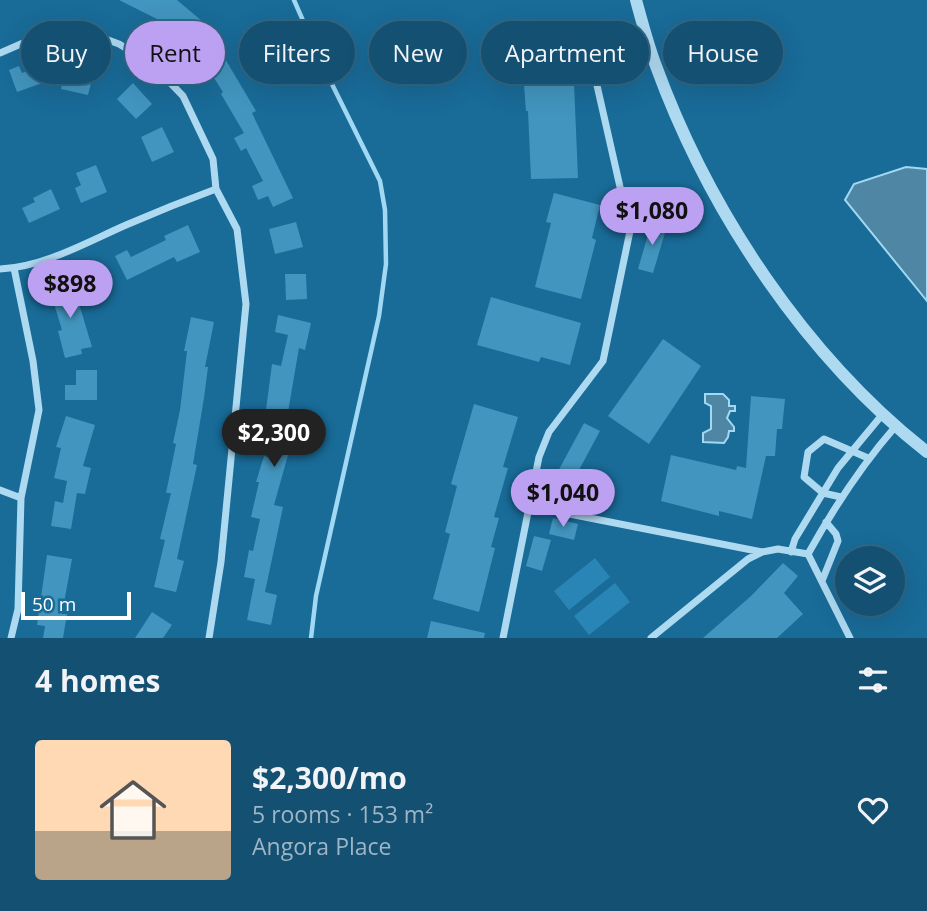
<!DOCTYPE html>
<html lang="en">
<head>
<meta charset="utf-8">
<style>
	:root { --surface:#135072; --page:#205a7a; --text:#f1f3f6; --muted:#9db5c4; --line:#326784; --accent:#bca0f2 }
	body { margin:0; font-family:"Open Sans",sans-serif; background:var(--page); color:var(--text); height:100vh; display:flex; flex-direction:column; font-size:26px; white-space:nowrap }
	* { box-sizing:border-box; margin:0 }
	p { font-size:23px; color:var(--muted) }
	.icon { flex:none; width:38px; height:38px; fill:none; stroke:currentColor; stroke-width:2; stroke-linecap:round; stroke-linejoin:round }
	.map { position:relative; height:638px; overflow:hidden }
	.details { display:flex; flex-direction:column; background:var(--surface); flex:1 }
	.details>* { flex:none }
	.hud { position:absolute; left:21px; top:21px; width:886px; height:63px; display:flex; gap:14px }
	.tools { position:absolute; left:835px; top:546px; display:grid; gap:14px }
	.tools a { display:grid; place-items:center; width:70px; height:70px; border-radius:50%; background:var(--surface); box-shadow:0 7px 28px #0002,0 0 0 2px var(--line); font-size:35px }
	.scale { position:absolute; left:21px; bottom:18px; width:110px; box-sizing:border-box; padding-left:7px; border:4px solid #fff; border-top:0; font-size:19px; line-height:24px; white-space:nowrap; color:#fff; -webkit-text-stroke:5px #196b98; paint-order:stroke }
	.price { position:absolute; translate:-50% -60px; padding:0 16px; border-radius:24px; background:var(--accent); color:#111; font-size:23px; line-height:46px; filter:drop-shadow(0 2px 4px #0008) }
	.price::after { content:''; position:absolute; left:50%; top:42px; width:21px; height:16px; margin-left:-10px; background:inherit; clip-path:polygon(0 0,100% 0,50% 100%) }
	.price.active { background:#222; color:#fff }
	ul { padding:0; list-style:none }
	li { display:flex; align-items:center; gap:21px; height:175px; padding:0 35px }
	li+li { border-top:2px solid var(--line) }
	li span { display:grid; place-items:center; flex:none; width:196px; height:140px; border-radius:7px; color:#555 }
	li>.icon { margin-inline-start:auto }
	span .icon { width:84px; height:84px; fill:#fffc; stroke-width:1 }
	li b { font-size:30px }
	h2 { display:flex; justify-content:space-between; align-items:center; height:84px; padding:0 35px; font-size:30px }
	.pill { padding:0 24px; border-radius:32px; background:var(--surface); box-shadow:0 7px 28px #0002,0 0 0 2px var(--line); font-size:24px; line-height:63px }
	.pill.active { background:var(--accent); color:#111 }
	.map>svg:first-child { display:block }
	.green { fill:#2985b5 }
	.water { fill:#4e86a4; stroke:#a1d8f3; stroke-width:2 }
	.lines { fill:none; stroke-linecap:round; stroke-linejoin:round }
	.stream { stroke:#a1d8f3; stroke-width:4.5 }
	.building { fill:#4295bf }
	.minor { stroke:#aedaf1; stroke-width:7 }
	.tertiary { stroke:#aedaf1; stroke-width:12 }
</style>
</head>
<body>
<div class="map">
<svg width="927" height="638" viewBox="0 0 927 638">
	<rect width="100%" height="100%" fill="#196b98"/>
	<path class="green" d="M595,558L610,577L569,610L554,591Z
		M615,583L630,602L589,635L574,616Z"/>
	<path class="water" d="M906,167L927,169V301L845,200L854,184Z
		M705,394H723L729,400V406H735V411H730L727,418L734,427V431H729L728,437L724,443L703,442V433L711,429V406L705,403Z"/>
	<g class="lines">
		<path class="stream" d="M294,0L322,64L380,181L385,210L386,264L379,316L316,596L311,638"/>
	</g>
	<path class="building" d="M119,0H177L209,27L208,30L256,111L252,113L293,198L273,207L268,196L258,200L252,186L263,181L246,148L241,151L234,138L244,133L221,94L223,92L200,56L207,52L184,32L179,38L167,28L169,25Z
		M68,56L82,59L80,68L94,71L88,95L61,89Z
		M19,66L22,73L39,66L45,82L17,92L9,70Z
		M133,83L152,104L136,119L117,99Z
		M574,83L578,178L531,179L528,111H526L524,85Z
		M162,127L174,152L152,162L141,137Z
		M96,165L107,192L81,203L75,188L81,185L76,173Z
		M51,189L60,209L29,223L22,208L35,202L33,198Z
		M554,193L600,205L592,238L596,240L581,299L535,287L551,223L546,222Z
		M652,221L667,226L653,273L638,269Z
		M296,222L303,247L275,254L269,229Z
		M188,225L200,252L177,262L174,257L127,280L115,256L127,250L131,257L166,240L164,236Z
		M285,274H306L307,299L286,300Z
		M72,280L92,347L81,349L82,354L65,358L58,331L62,330L49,287Z
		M491,297L581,323L570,365L541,357L539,362L477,345Z
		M278,315L311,323L305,350L299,348L288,412L300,414L295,448H290L274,505L283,507L265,592L277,595L271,625L247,620L255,579L244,577L249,550L253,551L260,519L251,517L259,482H256L264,456L276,459L280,427L264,425L272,364L281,366L288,335L275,332Z
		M191,317L214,322L205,367H208L204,398L193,464L197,465L177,559L184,561L176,592L154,587L165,540L160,539L171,493H166L176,444L173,443L180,410L187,351H184Z
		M663,339L701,366L649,444L608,416Z
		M76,370H97V400H65V385H76Z
		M751,396L785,399L782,429H777L775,456H766L752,519L719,511V516L661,501L671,455L736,470L737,466L746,468Z
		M474,404L518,417L503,467L508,468L494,517L499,518L491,547L495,548L479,612L433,599L450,534L445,532L457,486L451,484Z
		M66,416L95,425L83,466L91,468L85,494L77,493L71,529L51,526L55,501L63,503L67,481L54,478L61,448L56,447Z
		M584,423L600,431L572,483L556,475Z
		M553,518L578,524L574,540L549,534Z
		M534,536L551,540L542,571L526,566Z
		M47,555L72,559L62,614H67L63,638H43L45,626L37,625Z
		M783,563L798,576L784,593L803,614L777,638H703L751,596Z
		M152,612L172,625L163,638H135Z
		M431,621L485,633L484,638H427Z"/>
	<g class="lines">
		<path class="minor" d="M0,53L39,36L81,30L119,44L151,63L183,96L213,159L216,189L237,229L246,304L221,562L209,638
			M0,269C44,267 87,242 126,225C156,212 186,200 216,189
			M0,490L21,498
			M841,497L823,493L804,477L808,452L824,439L868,458
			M529,506L762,552L778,549L808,554
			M791,552L795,539L838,468L882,415
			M808,554C833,509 861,466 895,427
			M808,554L850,638
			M822,581L838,541L836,534L826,522
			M11,638L18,609L21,498L39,410L33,361L14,268
			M503,638L539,457L549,432L603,361L630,231L596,81L581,48L557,36
			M651,638L748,559L762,552"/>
		<path class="tertiary" d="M636,0C642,22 648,45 656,66C709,211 805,356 927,452"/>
	</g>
</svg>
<div class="tools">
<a><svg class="icon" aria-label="layers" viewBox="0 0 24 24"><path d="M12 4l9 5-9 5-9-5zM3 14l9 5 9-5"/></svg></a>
</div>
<div class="scale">50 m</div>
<b class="price" style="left:652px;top:247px">$1,080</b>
<b class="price" style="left:70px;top:320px">$898</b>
<b class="price active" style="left:274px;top:469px">$2,300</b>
<b class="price" style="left:563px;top:529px">$1,040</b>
<div class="hud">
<a class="pill">Buy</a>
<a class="pill active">Rent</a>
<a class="pill">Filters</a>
<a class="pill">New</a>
<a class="pill">Apartment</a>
<a class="pill">House</a>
</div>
</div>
<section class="details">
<h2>4 homes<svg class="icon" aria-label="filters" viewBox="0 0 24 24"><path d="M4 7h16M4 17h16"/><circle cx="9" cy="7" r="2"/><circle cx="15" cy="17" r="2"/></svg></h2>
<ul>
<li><span style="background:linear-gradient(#ffd9b3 65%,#b9a48a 0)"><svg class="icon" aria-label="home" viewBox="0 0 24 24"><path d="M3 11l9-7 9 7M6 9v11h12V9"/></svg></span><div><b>$2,300/mo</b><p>5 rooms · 153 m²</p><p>Angora Place</p></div><svg class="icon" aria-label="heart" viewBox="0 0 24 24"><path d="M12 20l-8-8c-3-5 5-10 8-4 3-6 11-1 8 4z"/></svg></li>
</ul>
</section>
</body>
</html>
